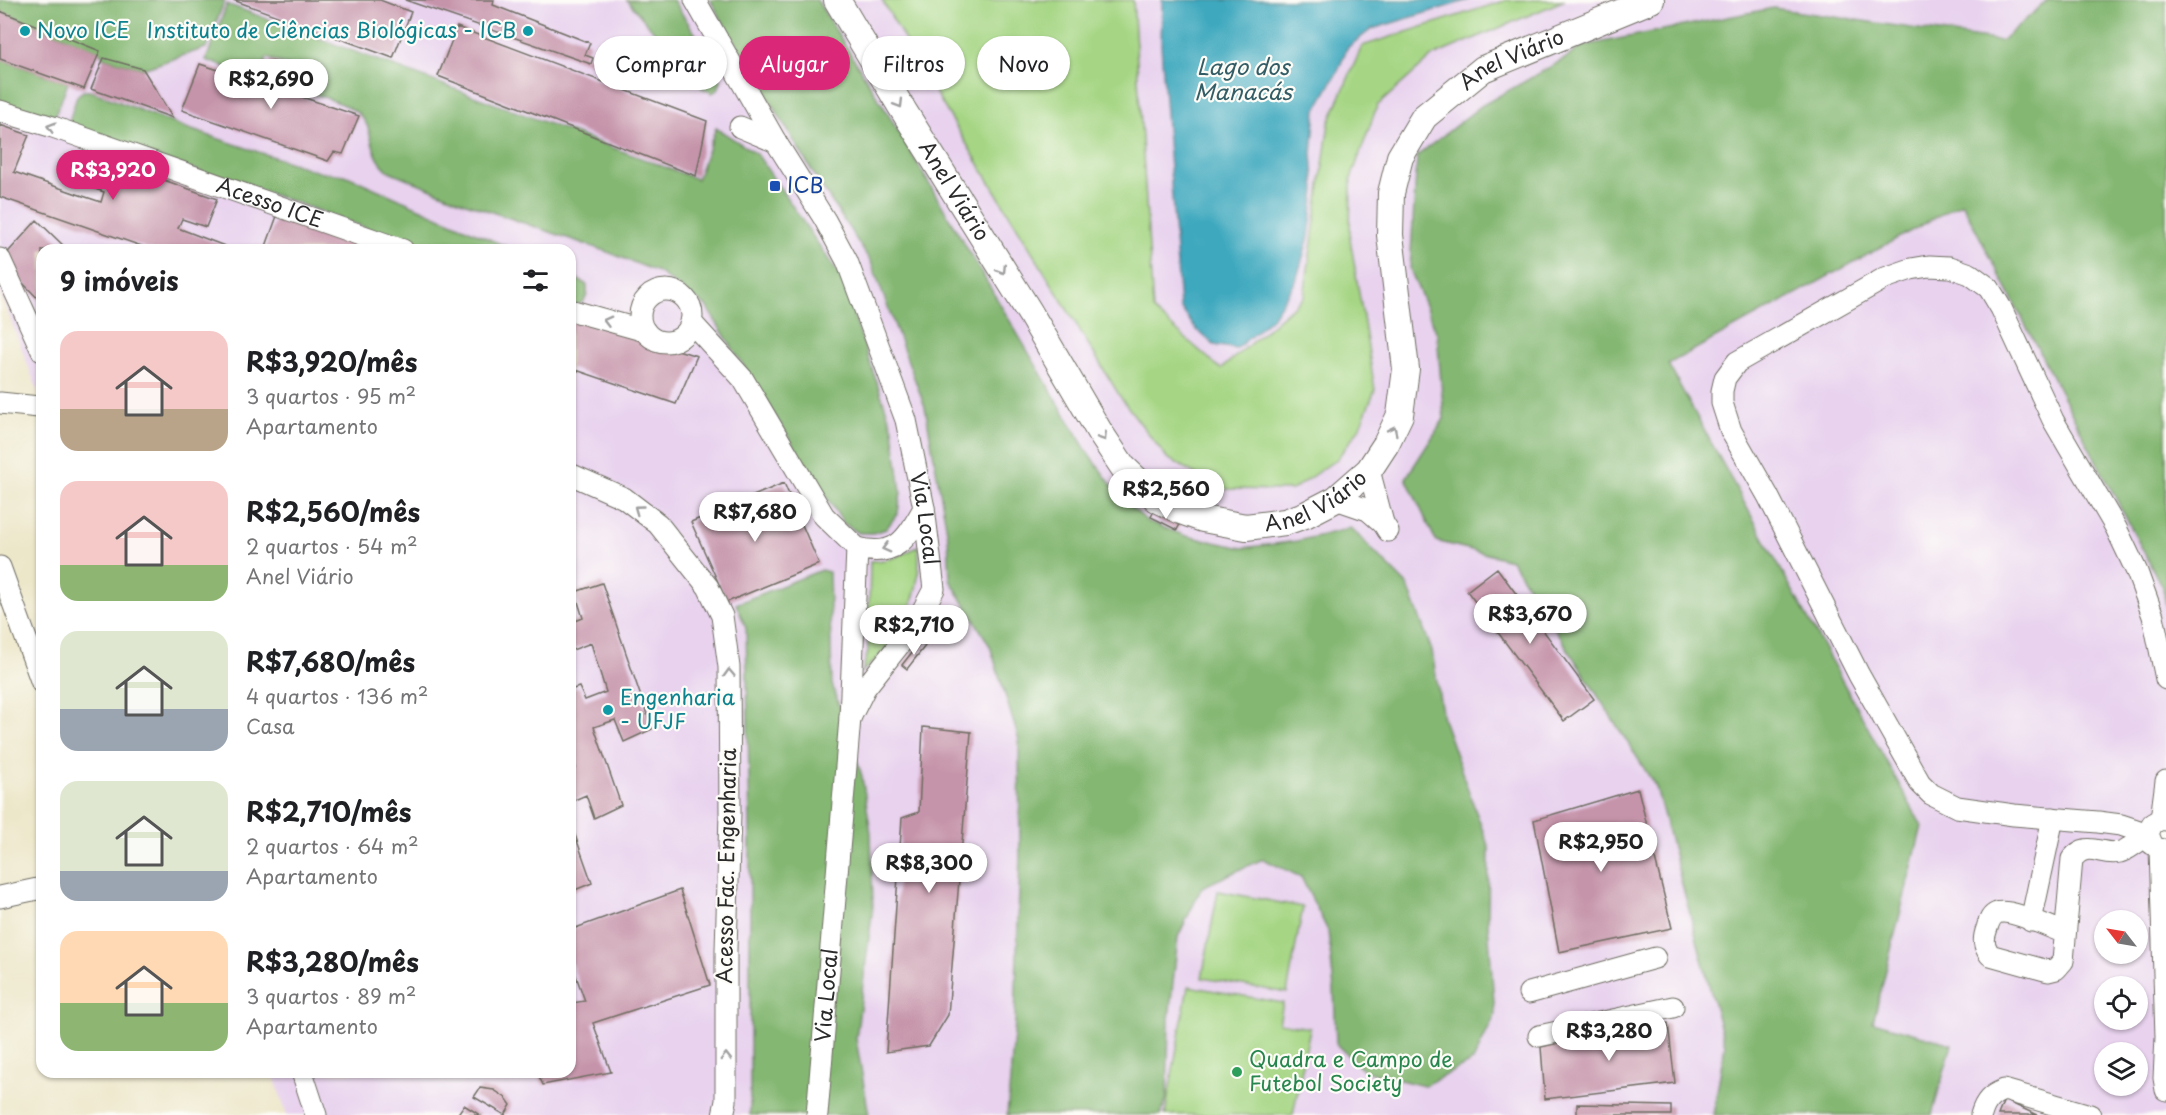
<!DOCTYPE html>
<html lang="pt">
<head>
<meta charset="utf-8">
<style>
	:root { --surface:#fff; --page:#f2f2f2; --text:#202124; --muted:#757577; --accent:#db2777 }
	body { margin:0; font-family:"Playpen Sans",sans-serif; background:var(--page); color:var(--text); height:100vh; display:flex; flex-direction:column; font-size:22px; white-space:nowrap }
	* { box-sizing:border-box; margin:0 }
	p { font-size:20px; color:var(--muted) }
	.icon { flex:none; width:33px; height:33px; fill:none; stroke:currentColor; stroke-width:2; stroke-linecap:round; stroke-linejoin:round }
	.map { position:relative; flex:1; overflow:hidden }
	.details { position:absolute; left:36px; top:244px; width:540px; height:834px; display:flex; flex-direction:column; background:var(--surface); border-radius:18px; box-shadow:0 2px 4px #0004 }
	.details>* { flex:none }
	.top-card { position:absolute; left:594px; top:36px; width:570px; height:54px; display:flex; gap:12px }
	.needle { width:39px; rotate:301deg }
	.controls { position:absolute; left:2094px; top:910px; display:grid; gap:12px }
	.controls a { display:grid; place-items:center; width:54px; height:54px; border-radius:50%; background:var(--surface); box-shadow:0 2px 4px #0004; font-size:30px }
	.price { position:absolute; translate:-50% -51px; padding:0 14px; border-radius:21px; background:#fff; color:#222; font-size:20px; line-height:39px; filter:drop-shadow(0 2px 3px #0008) }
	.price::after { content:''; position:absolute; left:50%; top:36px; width:18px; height:14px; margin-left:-9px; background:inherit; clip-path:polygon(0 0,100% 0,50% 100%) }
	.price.selected { background:var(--accent); color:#fff }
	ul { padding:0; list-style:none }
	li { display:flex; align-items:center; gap:18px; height:150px; padding:0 24px }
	li span { display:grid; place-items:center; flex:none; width:168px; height:120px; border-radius:18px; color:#555 }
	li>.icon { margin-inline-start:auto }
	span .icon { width:72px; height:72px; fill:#fffc; stroke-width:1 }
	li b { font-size:26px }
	h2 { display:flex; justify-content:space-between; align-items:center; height:72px; padding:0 24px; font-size:26px }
	.chip { padding:0 21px; border-radius:27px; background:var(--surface); box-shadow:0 2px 4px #0004; font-size:21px; line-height:54px }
	.chip.selected { background:var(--accent); color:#fff }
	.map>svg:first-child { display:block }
	.built { fill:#e8d2ee; fill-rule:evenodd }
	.green { fill:#a6d684; stroke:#688058; stroke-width:1.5 }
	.forest { fill:#84b772; stroke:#58714e; stroke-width:1.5 }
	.water { fill:#3ea8be; stroke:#346a74; stroke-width:1.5 }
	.building { fill:#c694aa }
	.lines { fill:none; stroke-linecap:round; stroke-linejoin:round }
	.minor-casing { stroke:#6f6d63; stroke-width:23 }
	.major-casing { stroke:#6f6d63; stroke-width:28 }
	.minor { stroke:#fff; stroke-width:21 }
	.major { stroke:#fff; stroke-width:26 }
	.oneway { stroke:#a0a0a0 }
	.culture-dot { fill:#0f9aa8; stroke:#fdfcf7; stroke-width:2 }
	.transit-dot { fill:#1a4fb4; stroke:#fdfcf7; stroke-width:2 }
	.leisure-dot { fill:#2e9e5b; stroke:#fdfcf7; stroke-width:2 }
	.labels { text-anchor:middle; stroke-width:4.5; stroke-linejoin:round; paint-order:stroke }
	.culture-label { font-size:21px; fill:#0d838f; stroke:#fdfcf7; text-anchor:start }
	.street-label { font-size:21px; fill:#2b2b2b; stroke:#fdfcf7 }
	.transit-label { font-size:21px; fill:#164399; stroke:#fdfcf7; text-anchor:start }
	.leisure-label { font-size:21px; fill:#27864d; stroke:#fdfcf7; text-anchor:start }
	.water-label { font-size:22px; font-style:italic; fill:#335d66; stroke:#fdfcf7 }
</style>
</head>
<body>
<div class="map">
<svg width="2166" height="1115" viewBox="0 0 2166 1115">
	<rect width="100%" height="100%" fill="#fdfcf7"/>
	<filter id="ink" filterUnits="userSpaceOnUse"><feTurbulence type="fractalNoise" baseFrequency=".0167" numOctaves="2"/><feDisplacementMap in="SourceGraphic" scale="12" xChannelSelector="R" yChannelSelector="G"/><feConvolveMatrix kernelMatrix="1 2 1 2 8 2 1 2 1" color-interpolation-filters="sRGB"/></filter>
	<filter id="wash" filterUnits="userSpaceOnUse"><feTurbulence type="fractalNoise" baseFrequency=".008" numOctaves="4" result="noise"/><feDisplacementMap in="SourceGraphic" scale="24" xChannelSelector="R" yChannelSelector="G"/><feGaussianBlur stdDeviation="1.35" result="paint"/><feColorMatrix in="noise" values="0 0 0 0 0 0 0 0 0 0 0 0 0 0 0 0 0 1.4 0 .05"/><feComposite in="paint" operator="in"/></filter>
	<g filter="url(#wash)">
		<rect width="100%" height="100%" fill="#ede7ca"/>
		<path class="built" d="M0,0H2166V1115H287L273,1073L570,1072V250H42V402L0,292ZM2104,921H2138V954H2104ZM2104,987H2138V1020H2104ZM2104,1053H2138V1086H2104Z"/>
		<path class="green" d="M882,0H1133L1153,310L1221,369L1304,297L1329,123L1362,46L1507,0H1565L1433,56L1377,106L1351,179L1350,238L1375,390L1359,429L1337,459L1292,490L1222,489L1167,458L1121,398L926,77Z
			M918,546C924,597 900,640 862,672L868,652L870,561C889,561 902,556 918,546Z
			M1218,891L1303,907L1287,993L1202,978Z
			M1188,986L1283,1003L1279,1023L1310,1028L1293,1115H1165Z"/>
		<path class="forest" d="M0,0H225L206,48L143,69L104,58L99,51L0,11Z
			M627,0H673L718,68L721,81L718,90L712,93L702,88Z
			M710,0H817L888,114L1086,450L1121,498L1147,521L1186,536L1243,548L1297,541L1351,528L1408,586L1432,651L1443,719L1489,848L1488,923L1495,1015L1473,1061L1424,1086L1364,1071L1336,1044L1334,989L1328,931L1301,877L1263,859L1202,887L1178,937L1169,1019L1167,1097L1161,1115H1007L1015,1022L1020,854L1019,740L990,646L950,580L948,537L925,407L871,262L815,176Z
			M2048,0H2166V608L2163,589L1962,203L1668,364L1922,826L1873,1022L1952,1044L1932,1115H1713L1725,1045L1656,787L1511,560L1436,541L1406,478L1444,419L1437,334L1410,269L1417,156L1481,106L1566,58L1583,46L1773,8L2001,41Z
			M227,4L697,179L716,128L757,154L840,276L893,429L901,492L898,513L886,529L873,533H859L843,523L706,306L658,272L605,251L463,202L389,171C367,154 375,129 360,115C348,104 319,96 304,90L311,74L267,58L259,79L206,60Z
			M0,59L68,83L51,126L0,107Z
			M83,91H91L186,128L319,172L345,175L514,250H427L292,201L67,128L77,96Z
			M570,275L587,285V295L583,302L577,305L570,303Z
			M821,570L829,572L832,684L862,776L871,833L873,906L856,1039L869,1115H750V827L746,628L736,604Z"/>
		<path class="water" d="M1162,0H1469L1372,29L1347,48L1339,69L1316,110L1312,154L1315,190L1309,236L1296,281L1272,318L1236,349L1214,345L1194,327L1180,307L1161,45Z"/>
		<g id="blocks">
			<path class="building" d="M233,0H380L411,12L393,58Z
				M405,0H494L493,5L590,43L585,55L593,58L591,64Z
				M0,11L100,51L84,89L0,59Z
				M457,27L707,121L696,176L438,76Z
				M104,58L143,69L173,118L91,89Z
				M271,61L308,75L299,96L359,116L343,154L334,152L328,161L182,110L200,64L261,84Z
				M0,125L29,135L14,172L77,194L101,202L104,192L80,184L91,154L217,199L206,227L182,219L178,228L235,250H153L0,197Z
				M277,216L375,250H270L265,249Z
				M37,220L68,250H42V303L1,260Z
				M570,317L697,356L676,404L570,368Z
				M784,483L819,564L727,602L691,522Z
				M1154,511L1180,524L1177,530L1151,517Z
				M1497,568L1594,699L1564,721L1467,591Z
				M602,583L652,729L624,742L615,720L594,727L621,805L594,818L586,795L570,802V771L576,768L570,747V690L579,687L585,700L606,692L591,643L570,651V623L583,618L575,592Z
				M920,642L925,646L907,669L902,665Z
				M923,727L971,732L948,1015L929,1046L886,1052L902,818L919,812Z
				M1638,789L1672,928L1559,952L1534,820Z
				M570,821L592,883L570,892Z
				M680,890L710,985L593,1023L611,1072L543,1085L537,1072H570V999L572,1003L585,1001L570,959V930Z
				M1668,1023L1675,1083L1545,1099L1541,1047L1615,1030Z
				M480,1088L494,1090L506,1098L511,1105L505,1115L474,1097Z
				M2004,1100L2037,1115H1998Z
				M1577,1104L1671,1106V1115H1577Z
				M464,1105L480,1115H457Z"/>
		</g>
	</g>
	<g filter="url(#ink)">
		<use href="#blocks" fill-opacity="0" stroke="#6f6d63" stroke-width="1.5"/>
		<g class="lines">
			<defs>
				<g id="minor">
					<path id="s1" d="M695,0L776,142L825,220L847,261L906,420L924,508L934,589L915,625L865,688L850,718"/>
					<path id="s2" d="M0,111L53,127L403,250"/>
					<path d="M740,127L776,142"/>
					<path d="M0,259L42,351"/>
					<circle cx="666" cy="316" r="26"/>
					<path d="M570,310L645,331"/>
					<path d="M691,322L743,379L824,516L857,548"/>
					<path d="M0,403L39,407"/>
					<path d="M1369,470L1383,523L1388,531"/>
					<path d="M570,474L624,498L658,524L708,587L722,616L729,667L730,813L726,950V1101L723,1115"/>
					<path d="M1336,499L1368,510L1383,523"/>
					<path d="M0,567L42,683"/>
					<path d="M2161,819L2166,781"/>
					<path d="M2148,834L2121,825L2098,822L2014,815L1957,807L1931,794L1920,783L1859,675L1768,496L1731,431L1722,403V391L1725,378L1737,362L1885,278L1911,269L1929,266L1950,267L1970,274L1989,288L2001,308L2053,420L2116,528L2137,572L2153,616L2166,679"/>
					<path d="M2152,844L2148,834L2152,824L2161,819L2166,820"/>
					<path d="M2160,849L2166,1037L2164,1078L2166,1090"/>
					<path d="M0,897L42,888"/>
					<path d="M2031,921L2053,818"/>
					<path d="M2065,933C2051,928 2010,908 1997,913C1990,916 1989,922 1987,928C1983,939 1983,945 1990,955L2048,971L2056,969L2063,961L2072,859C2088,839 2101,857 2120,852C2129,850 2140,840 2148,834"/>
					<path d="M1529,993L1655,958"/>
					<path d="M1539,1036L1673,1007"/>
					<path d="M302,1072L316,1115"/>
					<path id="s3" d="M817,1115L850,718L857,548C897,558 906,539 924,508"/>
					<path d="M1981,1115C1985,1101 1991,1095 2004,1090L2090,1115"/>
				</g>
				<g id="major">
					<path id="s4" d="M837,0L900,105L1030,313L1099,431L1123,467L1157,499L1181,511L1203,519L1246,527L1285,522L1305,515L1336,499L1369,470L1386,444L1400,415L1406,369L1390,235L1391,193L1400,157L1424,117L1483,69L1651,0"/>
				</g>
			</defs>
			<use href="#minor" class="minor-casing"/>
			<use href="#major" class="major-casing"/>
			<use href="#minor" class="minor"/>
			<use href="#major" class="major"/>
		</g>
		<defs><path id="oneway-chevron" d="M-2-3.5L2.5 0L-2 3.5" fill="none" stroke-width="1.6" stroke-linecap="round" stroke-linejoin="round" transform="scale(1.5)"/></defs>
		<g class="oneway">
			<use href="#oneway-chevron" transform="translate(899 104) rotate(59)"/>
			<use href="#oneway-chevron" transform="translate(51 127) rotate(-164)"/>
			<use href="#oneway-chevron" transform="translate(1002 270) rotate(58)"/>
			<use href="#oneway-chevron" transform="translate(607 321) rotate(-165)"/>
			<use href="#oneway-chevron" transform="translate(1393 430) rotate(-64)"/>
			<use href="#oneway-chevron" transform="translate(1103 437) rotate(57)"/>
			<use href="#oneway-chevron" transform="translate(638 509) rotate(-144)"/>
			<use href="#oneway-chevron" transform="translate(886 548) rotate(165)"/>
			<use href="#oneway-chevron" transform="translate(729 673) rotate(-92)"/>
			<use href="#oneway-chevron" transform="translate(726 1057) rotate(-90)"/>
		</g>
	</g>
	<g class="culture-dot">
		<circle cx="25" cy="31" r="6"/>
		<circle cx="528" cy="31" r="6"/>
		<circle cx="608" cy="710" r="6"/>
	</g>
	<rect class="transit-dot" x="769" y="180" width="12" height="12" rx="3"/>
	<circle class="leisure-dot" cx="1237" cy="1072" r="6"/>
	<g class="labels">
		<g class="culture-label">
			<text x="37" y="38">Novo ICE</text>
			<text x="516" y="38" text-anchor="end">Instituto de Ciências Biológicas - ICB</text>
			<text x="620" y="705">Engenharia<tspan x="620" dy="24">- UFJF</tspan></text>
		</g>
		<g class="street-label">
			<text dy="7" stroke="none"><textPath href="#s4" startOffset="1304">Anel Viário</textPath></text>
			<text dy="7" stroke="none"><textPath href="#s4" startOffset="224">Anel Viário</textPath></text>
			<text dy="7" stroke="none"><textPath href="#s2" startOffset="285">Acesso ICE</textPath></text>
			<text dy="7" stroke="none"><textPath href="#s4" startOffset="764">Anel Viário</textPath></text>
			<text dy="7" stroke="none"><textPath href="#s1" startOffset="572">Via Local</textPath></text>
			<text transform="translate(727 866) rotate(-89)" y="7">Acesso Fac. Engenharia</text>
			<text dy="7" stroke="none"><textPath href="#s3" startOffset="120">Via Local</textPath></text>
		</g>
		<g class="transit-label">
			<text x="787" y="193">ICB</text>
		</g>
		<g class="leisure-label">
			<text x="1249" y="1067">Quadra e Campo de<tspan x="1249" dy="24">Futebol Society</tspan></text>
		</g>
		<g class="water-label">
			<text x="1243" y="75">Lago dos<tspan x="1243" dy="25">Manacás</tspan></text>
		</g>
	</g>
</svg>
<div class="controls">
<a><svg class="needle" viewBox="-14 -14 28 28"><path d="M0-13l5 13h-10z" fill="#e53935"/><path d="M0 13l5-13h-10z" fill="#757577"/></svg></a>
<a><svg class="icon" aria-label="locate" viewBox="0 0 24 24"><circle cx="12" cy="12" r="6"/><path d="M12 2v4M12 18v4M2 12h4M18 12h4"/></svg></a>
<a><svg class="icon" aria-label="layers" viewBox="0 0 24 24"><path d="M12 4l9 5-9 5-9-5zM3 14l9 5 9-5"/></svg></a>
</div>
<b class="price" style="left:271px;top:110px">R$2,690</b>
<b class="price selected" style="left:113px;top:201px">R$3,920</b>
<b class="price" style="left:1166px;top:520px">R$2,560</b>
<b class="price" style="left:755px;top:543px">R$7,680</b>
<b class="price" style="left:1530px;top:645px">R$3,670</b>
<b class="price" style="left:914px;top:656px">R$2,710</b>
<b class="price" style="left:1601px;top:873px">R$2,950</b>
<b class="price" style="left:929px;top:894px">R$8,300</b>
<b class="price" style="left:1609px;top:1062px">R$3,280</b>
<div class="top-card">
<a class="chip">Comprar</a>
<a class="chip selected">Alugar</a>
<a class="chip">Filtros</a>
<a class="chip">Novo</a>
</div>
<section class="details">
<h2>9 imóveis<svg class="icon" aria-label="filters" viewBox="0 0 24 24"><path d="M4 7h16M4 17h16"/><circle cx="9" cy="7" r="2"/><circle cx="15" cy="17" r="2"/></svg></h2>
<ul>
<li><span style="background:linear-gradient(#f6c9c9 65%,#b9a48a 0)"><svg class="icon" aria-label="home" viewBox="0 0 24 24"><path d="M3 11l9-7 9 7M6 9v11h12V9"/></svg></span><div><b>R$3,920/mês</b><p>3 quartos · 95 m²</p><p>Apartamento</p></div></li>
<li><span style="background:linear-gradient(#f6c9c9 70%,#8fb573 0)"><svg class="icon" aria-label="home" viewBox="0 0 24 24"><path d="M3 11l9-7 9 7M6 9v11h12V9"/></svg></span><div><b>R$2,560/mês</b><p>2 quartos · 54 m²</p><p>Anel Viário</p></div></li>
<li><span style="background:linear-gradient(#dfe7d0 65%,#9aa5b1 0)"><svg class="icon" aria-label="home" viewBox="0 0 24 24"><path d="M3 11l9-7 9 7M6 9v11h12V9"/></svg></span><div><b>R$7,680/mês</b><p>4 quartos · 136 m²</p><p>Casa</p></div></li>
<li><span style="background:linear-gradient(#dfe7d0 75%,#9aa5b1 0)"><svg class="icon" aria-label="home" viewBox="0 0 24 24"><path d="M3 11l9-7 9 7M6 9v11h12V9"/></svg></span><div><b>R$2,710/mês</b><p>2 quartos · 64 m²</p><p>Apartamento</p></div></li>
<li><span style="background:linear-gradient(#ffd9b3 60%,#8fb573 0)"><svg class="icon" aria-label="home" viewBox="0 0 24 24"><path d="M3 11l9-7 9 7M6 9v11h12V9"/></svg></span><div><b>R$3,280/mês</b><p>3 quartos · 89 m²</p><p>Apartamento</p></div></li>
</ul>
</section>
</div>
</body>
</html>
